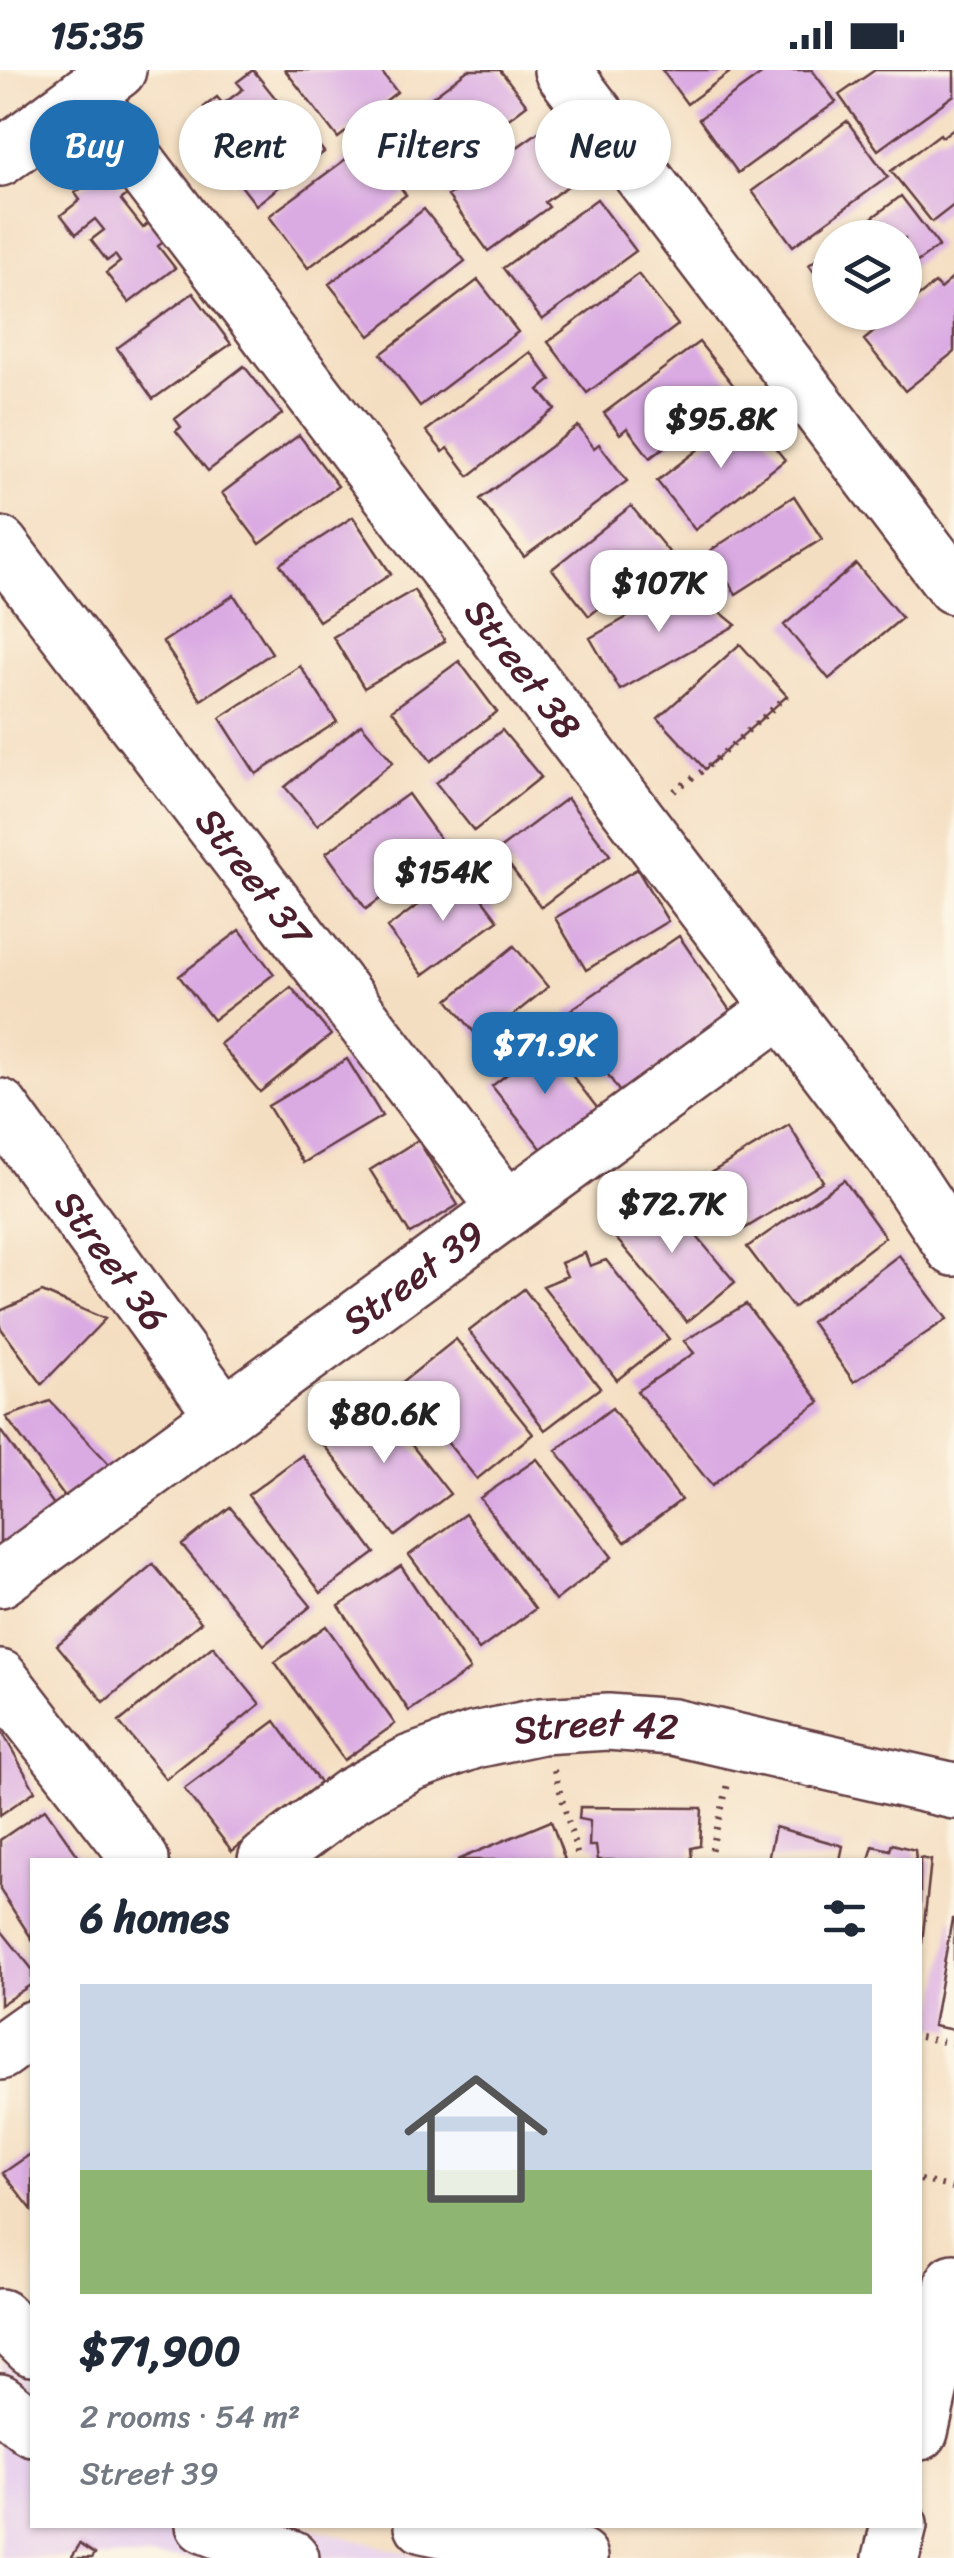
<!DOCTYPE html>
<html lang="en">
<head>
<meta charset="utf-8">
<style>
	:root { --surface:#fff; --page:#f6f6f7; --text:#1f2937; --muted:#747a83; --line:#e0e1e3; --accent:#1f6fb2 }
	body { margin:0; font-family:Sriracha,sans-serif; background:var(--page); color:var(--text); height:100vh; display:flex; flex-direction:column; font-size:38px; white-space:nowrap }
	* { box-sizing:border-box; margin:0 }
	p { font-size:32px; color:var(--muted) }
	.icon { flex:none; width:55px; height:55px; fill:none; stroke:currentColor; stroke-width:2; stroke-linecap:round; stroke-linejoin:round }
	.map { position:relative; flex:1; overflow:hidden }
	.details { position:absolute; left:30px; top:1788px; width:892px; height:670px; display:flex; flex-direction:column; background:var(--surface); border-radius:0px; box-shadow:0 2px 8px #0004 }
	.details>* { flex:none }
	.banner { position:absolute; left:30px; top:30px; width:895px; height:90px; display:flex; gap:20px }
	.buttons { position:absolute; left:812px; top:150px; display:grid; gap:20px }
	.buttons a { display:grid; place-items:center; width:110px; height:110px; border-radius:50%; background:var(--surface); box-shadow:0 2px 8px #0004; font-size:50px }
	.price { position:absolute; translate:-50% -85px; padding:0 22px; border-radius:20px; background:#fff; color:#222; font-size:32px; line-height:65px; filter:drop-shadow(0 2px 5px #0008) }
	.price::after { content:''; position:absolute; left:50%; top:60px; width:30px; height:22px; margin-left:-15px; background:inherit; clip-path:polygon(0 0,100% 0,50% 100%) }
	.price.active { background:var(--accent); color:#fff }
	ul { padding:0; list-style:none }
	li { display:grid; align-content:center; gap:20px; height:530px; padding:0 50px }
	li+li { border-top:2px solid var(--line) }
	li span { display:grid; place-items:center; height:310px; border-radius:0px; color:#555 }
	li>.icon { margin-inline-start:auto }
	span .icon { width:180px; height:180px; fill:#fffc; stroke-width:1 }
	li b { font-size:42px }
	h2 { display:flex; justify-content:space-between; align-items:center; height:120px; padding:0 50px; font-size:42px }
	.pill { padding:0 35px; border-radius:45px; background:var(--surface); box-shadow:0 2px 8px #0004; font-size:35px; line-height:90px }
	.pill.active { background:var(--accent); color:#fff }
	.status { display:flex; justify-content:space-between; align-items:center; height:70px; padding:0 50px; background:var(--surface); direction:ltr }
	.status svg { height:28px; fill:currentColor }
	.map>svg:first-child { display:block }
	.built { fill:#e8d2ee }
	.building { fill:#daaae3 }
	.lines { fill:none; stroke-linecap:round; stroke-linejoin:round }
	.minor-casing { stroke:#643c42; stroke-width:60 }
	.path { stroke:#643c42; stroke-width:6; stroke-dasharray:2.5 8; stroke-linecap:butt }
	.minor { stroke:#fff; stroke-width:55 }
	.labels { text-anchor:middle; stroke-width:8; stroke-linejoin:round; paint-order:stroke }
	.street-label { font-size:38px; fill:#4a1f2b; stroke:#fcf5e5 }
</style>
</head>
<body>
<div class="status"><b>15:35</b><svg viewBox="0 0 49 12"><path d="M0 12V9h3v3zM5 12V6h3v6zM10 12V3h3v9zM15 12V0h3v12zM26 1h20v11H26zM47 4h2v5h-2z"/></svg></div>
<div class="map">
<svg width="954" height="2488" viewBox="0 0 954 2488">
	<rect width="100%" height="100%" fill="#fcf5e5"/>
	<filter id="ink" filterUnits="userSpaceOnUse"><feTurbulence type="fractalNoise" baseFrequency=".01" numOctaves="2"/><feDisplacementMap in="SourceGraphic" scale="20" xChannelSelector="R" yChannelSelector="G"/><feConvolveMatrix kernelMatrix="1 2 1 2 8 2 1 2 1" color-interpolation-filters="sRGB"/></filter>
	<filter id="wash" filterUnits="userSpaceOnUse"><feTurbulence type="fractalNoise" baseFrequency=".0048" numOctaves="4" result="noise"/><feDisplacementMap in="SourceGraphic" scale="40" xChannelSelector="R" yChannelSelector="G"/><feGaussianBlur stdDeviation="2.25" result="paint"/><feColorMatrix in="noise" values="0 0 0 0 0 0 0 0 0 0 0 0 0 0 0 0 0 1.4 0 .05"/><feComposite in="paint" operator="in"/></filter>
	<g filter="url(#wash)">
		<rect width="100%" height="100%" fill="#f4dec1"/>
		<path class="built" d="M0,2289L32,2317V2455H300L425,2488H0Z"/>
		<g id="blocks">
			<path class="building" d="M253,0L300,59L304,56L324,82L256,135L219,87L225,82L216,72L207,73L201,64L210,45L204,37L217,27L223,34L243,19L237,12Z
				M285,0H380L397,22L338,68Z
				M468,0H500L527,35L477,73L481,78L441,109L399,52Z
				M662,0H733L687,34Z
				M767,0H812L836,32L738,103L699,49Z
				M875,0H954V25L878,80L839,25Z
				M847,51L888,107L793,176L752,121Z
				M954,58V135L932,152L891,101L940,64L942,67Z
				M540,61L575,111L545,132L549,137L488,181L448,126Z
				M362,77L372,90L377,86L406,125L308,198L269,146Z
				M96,107H113L127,125L121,130L143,158L151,151L166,170L158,176L175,198L129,233L106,203L120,192L115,185L107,191L91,170L104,160L95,149L76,164L61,145L80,130L75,123Z
				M901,126L939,176L905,201V168H845Z
				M597,129L636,181L542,250L503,198Z
				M424,139L465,191L370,266L329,214Z
				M830,179V224L809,195Z
				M638,204L678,255L587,323L548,272Z
				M954,207V282L905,321L864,270L898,242H905V237L935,213L940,219Z
				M478,210L518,262L420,336L381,284Z
				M193,223L231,274L153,329L117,278Z
				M699,272L738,321L650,388L627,358L620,364L604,343Z
				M530,282L551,310L539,320L555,339L469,406L448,378L443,382L426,361Z
				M244,296L282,344L208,401L176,361L181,357L175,349Z
				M747,342L785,390L695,460L657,411Z
				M578,356L594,378L599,374L627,411L524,487L480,429Z
				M299,365L338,416L260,474L222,423Z
				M794,426L822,469L736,524L708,482Z
				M631,436L669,482L589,546L552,499Z
				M353,447L391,504L319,551L280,494Z
				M856,494L902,548L829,609L784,555Z
				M686,514L736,555L620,620L590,568Z
				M414,520L445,571L364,618L333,567Z
				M234,525L272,583L201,630L163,572Z
				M740,574L787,626L705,699L658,648Z
				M459,591L497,642L431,691L392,640Z
				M300,596L337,652L256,704L220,648Z
				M361,654L393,692L317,755L285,717Z
				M502,660L541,707L474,761L436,713Z
				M408,724L448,780L366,839L326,783Z
				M567,728L610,785L541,837L498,780Z
				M637,799L668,851L586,900L555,848Z
				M462,802L498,850L423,905L387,858Z
				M240,860L274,904L213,950L179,906Z
				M679,866L735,948L621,1024L566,943Z
				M514,876L548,917L481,971L448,930Z
				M291,917L331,965L260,1022L220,974Z
				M547,973L598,1039L544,1082L492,1016Z
				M347,989L382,1046L303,1093L268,1036Z
				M789,1055L823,1111L744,1159L709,1104Z
				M418,1070L458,1135L410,1164L370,1100Z
				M844,1110L885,1167L793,1238L747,1177Z
				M658,1120L735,1212L687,1252L609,1160Z
				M585,1183L590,1196L606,1190L669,1269L617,1310L543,1216L567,1206L561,1193Z
				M899,1185L947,1249L854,1312L811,1252Z
				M524,1219L600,1318L545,1360L469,1261Z
				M42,1222L105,1249L42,1314L0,1257V1241Z
				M746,1234L820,1332L764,1371L712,1416L637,1321L694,1283L684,1271Z
				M456,1269L533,1364L477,1409L400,1314Z
				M374,1327L450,1424L395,1466L319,1369Z
				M50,1331L112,1397L72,1437L6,1347Z
				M612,1338L681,1430L625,1472L556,1380Z
				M0,1360L65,1450L0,1491Z
				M302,1385L375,1483L321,1523L248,1425Z
				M537,1389L612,1487L555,1531L480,1428Z
				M230,1437L311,1536L264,1575L182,1475Z
				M465,1444L535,1539L479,1580L409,1485Z
				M153,1494L201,1552L104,1632L57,1575Z
				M401,1496L470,1600L409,1641L339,1536Z
				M326,1556L395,1654L344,1690L275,1592Z
				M213,1576L260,1634L166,1709L119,1652Z
				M275,1651L320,1713L232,1781L184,1719Z
				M0,1658L35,1721L0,1745Z
				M580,1737L702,1738L700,1776L691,1778L692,1790H598L596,1776H589L590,1751L579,1749Z
				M45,1739L81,1790H32V1869L0,1820V1770Z
				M551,1751L565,1790H457Z
				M775,1757L843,1776L840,1790H768Z
				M892,1774L915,1780L916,1790H869L873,1776L890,1780Z
				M920,1788L931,1790L922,1873H920Z
				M952,1849H954V1960L933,1956Z
				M0,1859L32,1899V1914L0,1935Z
				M32,2083V2140L3,2103Z
				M80,2474L95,2484L92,2488H71Z"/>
		</g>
	</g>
	<g filter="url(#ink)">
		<use href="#blocks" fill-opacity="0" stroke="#643c42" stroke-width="2.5"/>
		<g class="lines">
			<defs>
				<g id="minor">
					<path d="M562,0L954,516"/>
					<path id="s1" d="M86,24L894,1087L954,1178"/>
					<path d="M0,88L118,0"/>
					<path id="s2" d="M0,475L507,1139"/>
					<path id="s3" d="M0,1037L224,1345"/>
					<path id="s4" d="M0,1509L781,939"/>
					<path d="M0,1608L141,1790"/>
					<path id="s5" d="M266,1790L351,1726L411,1693L475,1670L541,1656L608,1652L673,1657L954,1721"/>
					<path d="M0,1982L32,1959"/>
					<path d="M0,2247L32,2278"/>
					<path d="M0,2332L32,2358"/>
					<path d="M920,2362L954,2212"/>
					<path d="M204,2455L291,2488"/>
					<path d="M423,2455L580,2488"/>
					<path d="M891,2488L899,2455"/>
				</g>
			</defs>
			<use href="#minor" class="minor-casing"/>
			<path class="path" d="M674,721L705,699L787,626
				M554,1700L579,1790
				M709,1790L728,1714
				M920,1967L954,1974
				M920,2110L954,2118"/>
			<use href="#minor" class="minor"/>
		</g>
	</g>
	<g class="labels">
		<g class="street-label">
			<text dy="13" stroke="none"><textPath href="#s1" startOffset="722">Street 38</textPath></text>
			<text dy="13" stroke="none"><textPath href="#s2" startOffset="418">Street 37</textPath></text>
			<text dy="13" stroke="none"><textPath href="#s3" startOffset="190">Street 36</textPath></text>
			<text dy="13" stroke="none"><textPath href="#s4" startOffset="512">Street 39</textPath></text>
			<text dy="13" stroke="none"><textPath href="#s5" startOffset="365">Street 42</textPath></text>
		</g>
	</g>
</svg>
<div class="buttons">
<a><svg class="icon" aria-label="layers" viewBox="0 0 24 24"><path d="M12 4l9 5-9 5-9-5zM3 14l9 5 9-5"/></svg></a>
</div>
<b class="price" style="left:721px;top:401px">$95.8K</b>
<b class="price" style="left:659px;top:565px">$107K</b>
<b class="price" style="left:443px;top:854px">$154K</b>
<b class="price active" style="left:545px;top:1027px">$71.9K</b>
<b class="price" style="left:672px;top:1186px">$72.7K</b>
<b class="price" style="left:384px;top:1396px">$80.6K</b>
<div class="banner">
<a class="pill active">Buy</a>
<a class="pill">Rent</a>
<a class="pill">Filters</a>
<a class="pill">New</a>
</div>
<section class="details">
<h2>6 homes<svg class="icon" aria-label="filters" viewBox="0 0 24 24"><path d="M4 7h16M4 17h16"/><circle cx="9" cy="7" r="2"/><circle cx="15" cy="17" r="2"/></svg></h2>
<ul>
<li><span style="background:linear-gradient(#c9d6e8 60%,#8fb573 0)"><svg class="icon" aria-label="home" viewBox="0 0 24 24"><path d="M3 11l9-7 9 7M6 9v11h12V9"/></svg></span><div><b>$71,900</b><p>2 rooms · 54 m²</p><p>Street 39</p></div></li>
</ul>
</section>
</div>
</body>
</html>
